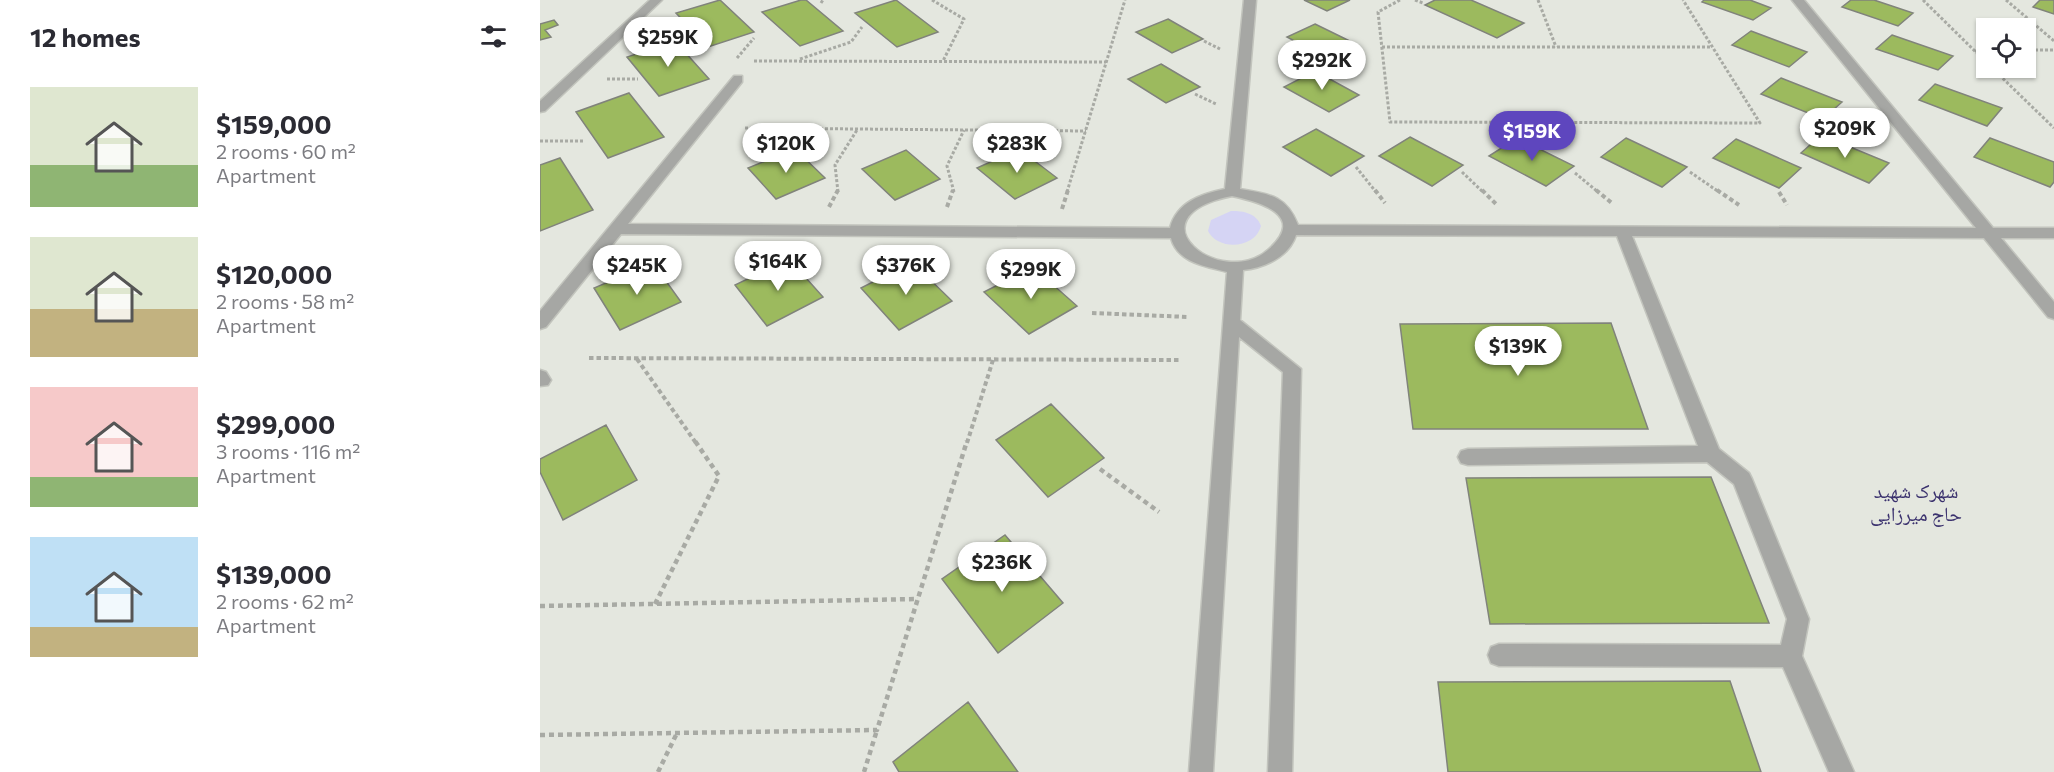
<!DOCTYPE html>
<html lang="en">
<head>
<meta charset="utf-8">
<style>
	:root { --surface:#fff; --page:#f7f7f7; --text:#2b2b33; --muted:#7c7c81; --accent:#5e46be }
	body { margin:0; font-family:Commissioner,"Noto Naskh Arabic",sans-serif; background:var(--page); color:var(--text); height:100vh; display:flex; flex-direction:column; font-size:22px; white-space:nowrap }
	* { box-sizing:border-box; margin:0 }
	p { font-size:20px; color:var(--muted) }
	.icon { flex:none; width:33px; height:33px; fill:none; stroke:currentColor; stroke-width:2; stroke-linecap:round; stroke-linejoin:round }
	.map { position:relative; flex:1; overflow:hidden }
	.details { display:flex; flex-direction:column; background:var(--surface); width:540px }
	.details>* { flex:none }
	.controls { position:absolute; left:1436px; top:18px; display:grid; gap:12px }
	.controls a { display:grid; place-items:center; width:60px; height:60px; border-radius:0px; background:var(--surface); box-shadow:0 2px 4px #0004; font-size:30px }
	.price { position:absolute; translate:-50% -51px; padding:0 14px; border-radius:21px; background:#fff; color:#222; font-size:20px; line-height:39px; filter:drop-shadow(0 2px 3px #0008) }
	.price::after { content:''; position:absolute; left:50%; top:36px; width:18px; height:14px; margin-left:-9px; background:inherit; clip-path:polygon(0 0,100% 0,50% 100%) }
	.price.current { background:var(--accent); color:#fff }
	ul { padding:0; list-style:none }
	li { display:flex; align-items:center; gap:18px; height:150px; padding:0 30px }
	li span { display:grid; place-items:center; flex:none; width:168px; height:120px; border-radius:0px; color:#555 }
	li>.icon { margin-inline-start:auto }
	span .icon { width:72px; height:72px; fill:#fffc; stroke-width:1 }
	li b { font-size:26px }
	h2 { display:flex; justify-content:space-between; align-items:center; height:72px; padding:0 30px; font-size:26px }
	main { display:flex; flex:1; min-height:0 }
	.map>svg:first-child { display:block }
	.green { fill:#d5d4f4 }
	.building { fill:#9cba5e; stroke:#80837b; stroke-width:1.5 }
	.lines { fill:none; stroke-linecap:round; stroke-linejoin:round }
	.minor-casing { stroke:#c2c4bd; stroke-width:3 }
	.path-far2 { stroke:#a8aaa4; stroke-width:3; stroke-dasharray:3 2; stroke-linecap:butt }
	.path-far1 { stroke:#a8aaa4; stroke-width:4; stroke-dasharray:4.5 3; stroke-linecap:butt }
	.path { stroke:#a8aaa4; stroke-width:4.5; stroke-dasharray:5 4; stroke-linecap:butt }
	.minor { fill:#a6a7a4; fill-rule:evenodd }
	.labels { text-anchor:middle; stroke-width:5; stroke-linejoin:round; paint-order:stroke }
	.neighbourhood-label { font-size:20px; fill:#3b326e; stroke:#e4e7df }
</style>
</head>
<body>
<main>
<section class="details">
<h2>12 homes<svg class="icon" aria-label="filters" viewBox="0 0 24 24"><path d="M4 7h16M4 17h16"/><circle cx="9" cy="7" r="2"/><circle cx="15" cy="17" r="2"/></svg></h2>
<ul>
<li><span style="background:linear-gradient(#dfe7d0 65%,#8fb573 0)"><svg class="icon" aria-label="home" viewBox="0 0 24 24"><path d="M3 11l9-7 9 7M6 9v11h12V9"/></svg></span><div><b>$159,000</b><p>2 rooms · 60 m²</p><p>Apartment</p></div></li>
<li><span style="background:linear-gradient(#dfe7d0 60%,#c2b280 0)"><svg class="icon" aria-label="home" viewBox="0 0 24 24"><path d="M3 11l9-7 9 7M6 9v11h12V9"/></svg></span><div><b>$120,000</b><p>2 rooms · 58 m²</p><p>Apartment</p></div></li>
<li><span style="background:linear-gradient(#f6c9c9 75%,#8fb573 0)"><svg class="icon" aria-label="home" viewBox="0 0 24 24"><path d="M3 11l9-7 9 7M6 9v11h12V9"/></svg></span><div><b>$299,000</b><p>3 rooms · 116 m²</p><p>Apartment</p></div></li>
<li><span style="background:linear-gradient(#bfe0f5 75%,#c2b280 0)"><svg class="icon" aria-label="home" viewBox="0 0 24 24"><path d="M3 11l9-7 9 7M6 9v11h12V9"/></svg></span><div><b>$139,000</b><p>2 rooms · 62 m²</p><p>Apartment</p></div></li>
</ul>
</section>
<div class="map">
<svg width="1514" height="772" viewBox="0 0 1514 772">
	<rect width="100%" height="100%" fill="#e4e7df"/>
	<path class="green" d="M691,211C704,211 716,213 721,226C715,249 678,251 668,231L671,220Z"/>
	<path class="building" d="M180,0L214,32L168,47L136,13Z
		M261,0H266L303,31L260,46L222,12Z
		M356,0L398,32L357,47L315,13Z
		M764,0H810L787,11Z
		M895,0H931L984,23L957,38L885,5Z
		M1164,0H1210L1231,8L1213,20L1162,2Z
		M1311,0H1334L1373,13L1358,26L1302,7Z
		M1500,0H1514V14L1493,7Z
		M628,19L663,39L632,53L596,32Z
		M14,20L18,25L5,30L11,37L0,40V24Z
		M775,24L816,44L788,59L747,37Z
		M1211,31L1267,52L1249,67L1192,45Z
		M1352,35L1413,56L1398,70L1336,49Z
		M135,41L169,79L119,96L87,57Z
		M621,64L660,87L626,103L588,79Z
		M775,71L819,95L789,112L744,87Z
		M1241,78L1302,102L1283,119L1221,94Z
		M1395,84L1462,108L1447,126L1379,100Z
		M89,93L124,137L68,158L36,112Z
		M776,129L824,156L791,176L743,147Z
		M1281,135L1349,163L1329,183L1261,153Z
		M870,137L923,165L892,186L839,156Z
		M977,138L1034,166L1006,186L949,156Z
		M1086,138L1147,167L1122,187L1061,157Z
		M1450,138L1514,162V182L1510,187L1434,157Z
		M1196,139L1261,168L1239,188L1173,158Z
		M255,149L285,178L236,199L208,168Z
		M479,149L517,178L475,199L437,168Z
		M366,150L400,179L355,200L322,169Z
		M20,158L53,210L0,231V165Z
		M249,259L283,297L227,326L195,285Z
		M372,262L412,301L359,330L321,288Z
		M113,263L141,302L80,330L54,288Z
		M493,267L537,306L489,334L444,292Z
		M1071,323L1108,429H873L860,324Z
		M511,404L564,458L508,497L456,440Z
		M66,425L97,480L23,520L0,472V459Z
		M1171,477L1229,623L950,624L926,478Z
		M465,535L523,603L458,653L402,579Z
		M1190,681L1221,772H908L898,682Z
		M428,702L478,772H359L353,762Z"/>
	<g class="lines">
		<defs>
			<path id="minor" d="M110,0H122L5,111L0,112V101Z
				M704,0H716L700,189C729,194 746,195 758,225L1436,228L1252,0H1264L1453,228H1514V238H1461L1514,302V319L1508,317L1444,238L1092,236L1179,449L1209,473L1212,479L1269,619L1262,656L1314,772H1289L1243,667L959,666L951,663L948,655L951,647L959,644L1241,645L1247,619L1194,484L1167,462L928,465L921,463L918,457L921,451L928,449L1158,446L1077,236L756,235C749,257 724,268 703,270L700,320L761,369L752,772H728L743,372L699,337L673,772H649L687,272C665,266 638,263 631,238L81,234L6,327L0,329V311L194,76H202V82L88,224L630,228C637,202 661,194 685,189ZM692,196C720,202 767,215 729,249C682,292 587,217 692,196Z
				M0,370L6,372L11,380L8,385L0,386Z"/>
		</defs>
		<use href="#minor" class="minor-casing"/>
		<path class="path-far2" d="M392,0L424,19L403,61
			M860,0L838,12L850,122L1220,123L1143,0
			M875,0L883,3
			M998,0L1016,47
			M1383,0L1446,62
			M1466,0L1514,41
			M281,3L283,0
			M116,32H145
			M664,41L680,49
			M842,47H1172
			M1485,50H1514
			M1435,51H1446
			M197,58L214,38
			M260,59L311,42L322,27
			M214,61L566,62
			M1452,68L1514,128
			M67,79H98
			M655,94L676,104
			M205,128L546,131
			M0,141H45
			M816,167L836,192
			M922,172L943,192
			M1150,172L1179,192
			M1035,173L1058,192
			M298,192L295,165L317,130
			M414,192L407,166L424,130
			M527,192L585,0"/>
		<path class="path-far1" d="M835,190L845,203
			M942,190L956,204
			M1056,190L1073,204
			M1177,190L1199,205
			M1239,192L1247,205
			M289,207L298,190
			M407,207L413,190
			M522,209L528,190
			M552,313L649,317
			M49,358L641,360
			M97,359L156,443
			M427,443L453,360"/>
		<path class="path" d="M560,469L619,512
			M115,604L179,476L155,441
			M0,606L378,599
			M0,735L337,730L427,441
			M118,772L137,733
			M324,772L337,730"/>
		<use href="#minor" class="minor"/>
	</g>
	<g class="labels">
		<g class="neighbourhood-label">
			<text x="1376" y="498">شهرک شهید<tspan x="1376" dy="23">حاج میرزایی</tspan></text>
		</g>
	</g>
</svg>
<div class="controls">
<a><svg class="icon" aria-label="locate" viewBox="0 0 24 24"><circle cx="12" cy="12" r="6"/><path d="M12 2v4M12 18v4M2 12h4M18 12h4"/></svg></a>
</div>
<b class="price" style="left:128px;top:68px">$259K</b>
<b class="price" style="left:782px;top:91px">$292K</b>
<b class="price" style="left:1305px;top:159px">$209K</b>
<b class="price current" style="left:992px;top:162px">$159K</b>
<b class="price" style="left:246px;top:174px">$120K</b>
<b class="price" style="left:477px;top:174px">$283K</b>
<b class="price" style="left:238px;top:292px">$164K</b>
<b class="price" style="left:97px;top:296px">$245K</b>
<b class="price" style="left:366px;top:296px">$376K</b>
<b class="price" style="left:491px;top:300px">$299K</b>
<b class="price" style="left:978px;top:377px">$139K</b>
<b class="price" style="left:462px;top:593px">$236K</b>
</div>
</main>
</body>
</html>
